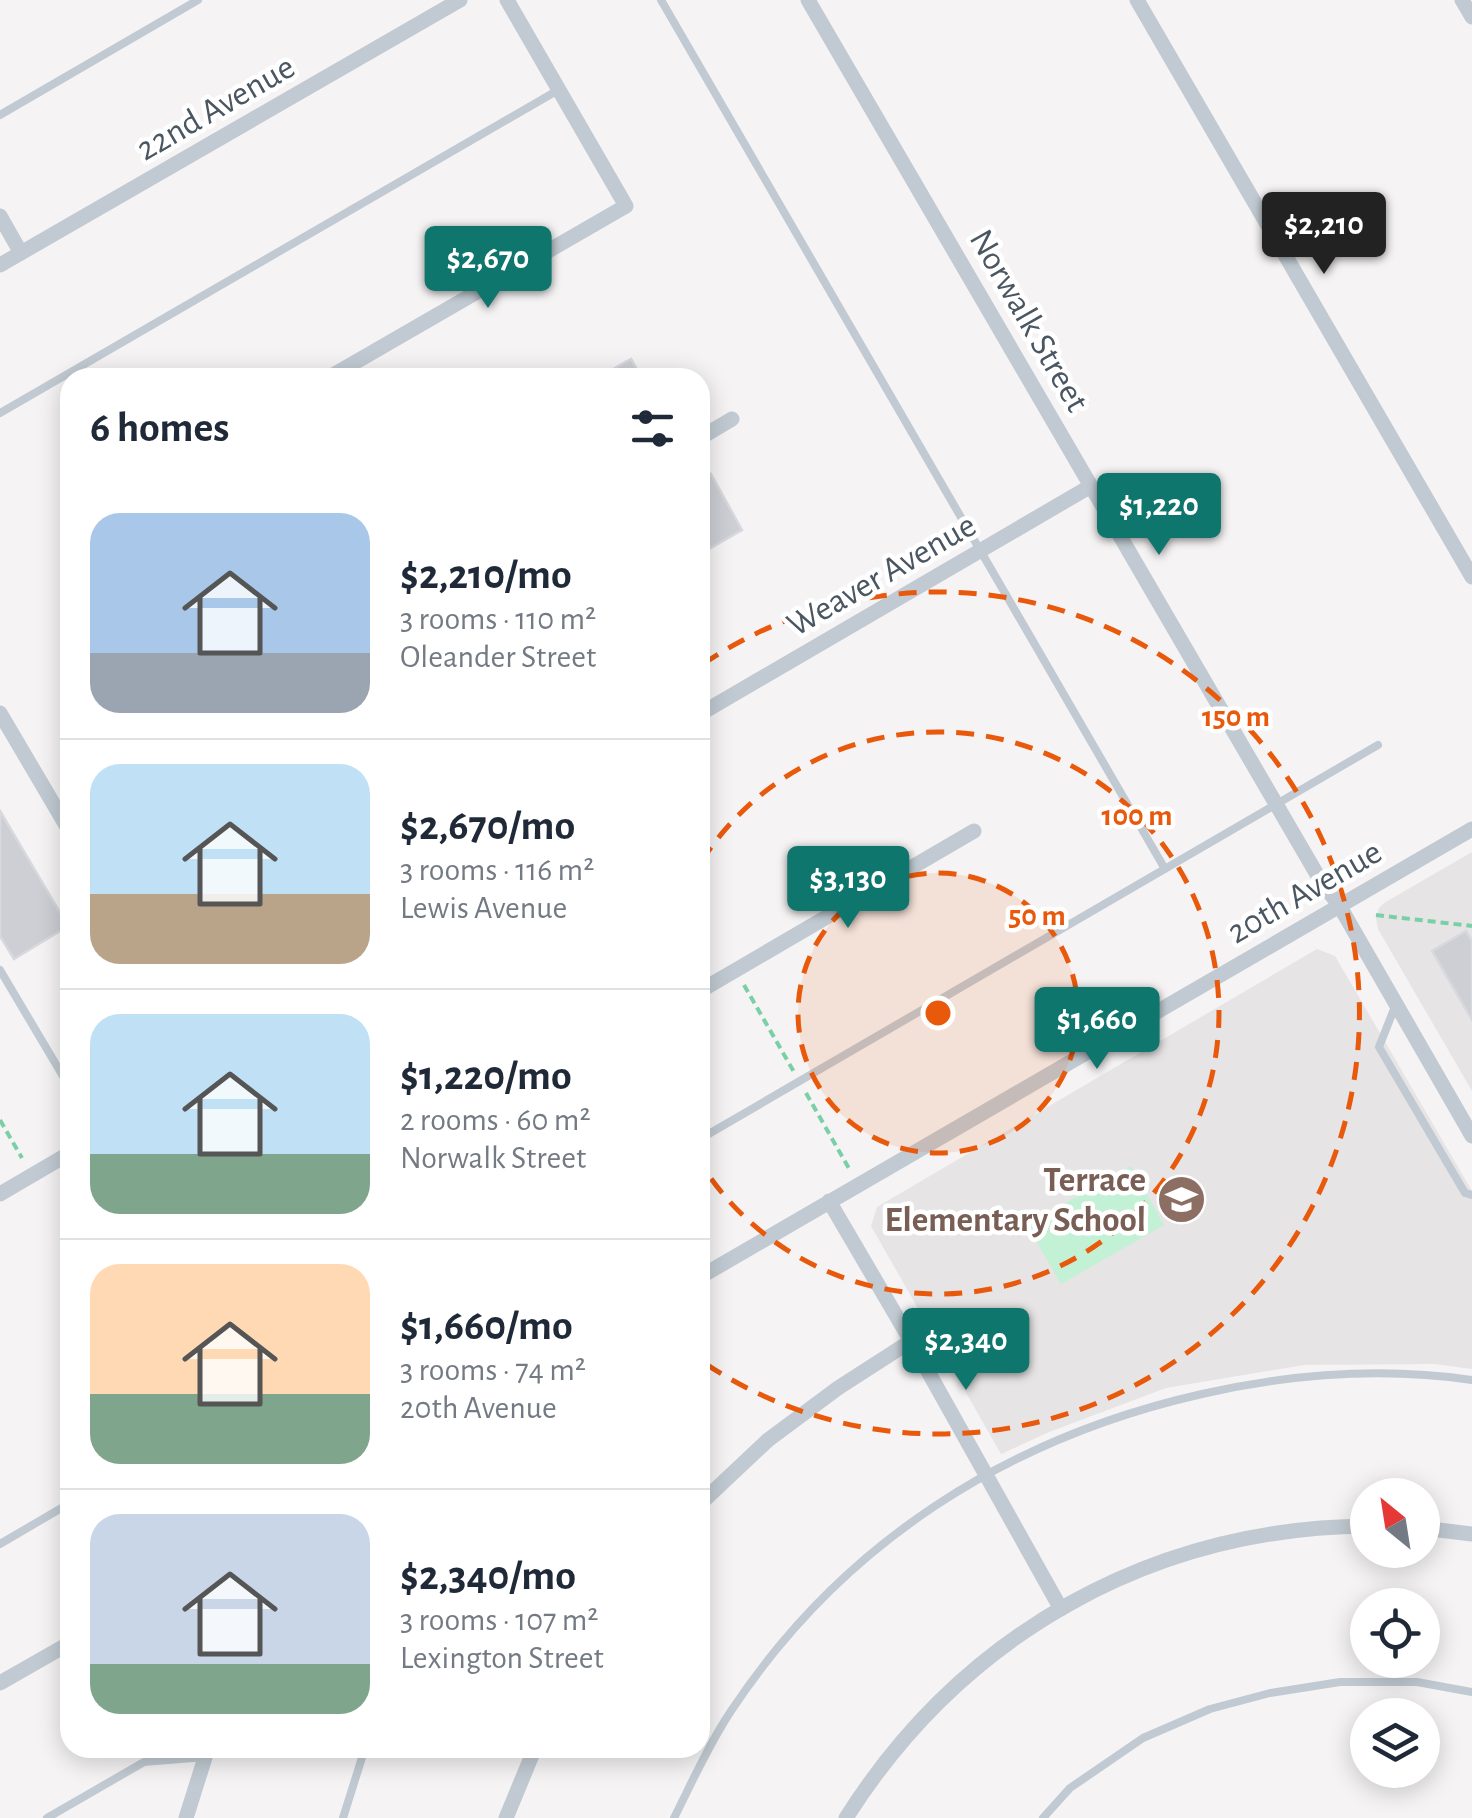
<!DOCTYPE html>
<html lang="en">
<head>
<meta charset="utf-8">
<style>
	:root { --surface:#fff; --page:#f2f2f3; --text:#1f2937; --muted:#747a83; --line:#e0e1e3; --accent:#0f766e }
	body { margin:0; font-family:"Alegreya Sans",sans-serif; background:var(--page); color:var(--text); height:100vh; display:flex; flex-direction:column; font-size:38px; white-space:nowrap }
	* { box-sizing:border-box; margin:0 }
	p { font-size:32px; color:var(--muted) }
	.icon { flex:none; width:55px; height:55px; fill:none; stroke:currentColor; stroke-width:2; stroke-linecap:round; stroke-linejoin:round }
	.map { position:relative; flex:1; overflow:hidden }
	.side { position:absolute; left:60px; top:368px; width:650px; height:1390px; display:flex; flex-direction:column; background:var(--surface); border-radius:30px; box-shadow:0 5px 25px #0003 }
	.side>* { flex:none }
	.needle { width:65px; rotate:330deg }
	.controls { position:absolute; left:1350px; top:1478px; display:grid; gap:20px }
	.controls a { display:grid; place-items:center; width:90px; height:90px; border-radius:50%; background:var(--surface); box-shadow:0 5px 25px #0003; font-size:50px }
	.price { position:absolute; translate:-50% -85px; padding:0 22px; border-radius:10px; background:var(--accent); color:#fff; font-size:32px; line-height:65px; filter:drop-shadow(0 2px 5px #0008) }
	.price::after { content:''; position:absolute; left:50%; top:60px; width:30px; height:22px; margin-left:-15px; background:inherit; clip-path:polygon(0 0,100% 0,50% 100%) }
	.price.on { background:#222; color:#fff }
	ul { padding:0; list-style:none }
	li { display:flex; align-items:center; gap:30px; height:250px; padding:0 30px }
	li+li { border-top:2px solid var(--line) }
	li span { display:grid; place-items:center; flex:none; width:280px; height:200px; border-radius:30px; color:#555 }
	li>.icon { margin-inline-start:auto }
	span .icon { width:120px; height:120px; fill:#fffc; stroke-width:1 }
	li b { font-size:42px }
	h2 { display:flex; justify-content:space-between; align-items:center; height:120px; padding:0 30px; font-size:42px }
	.map>svg:first-child { display:block }
	.education { fill:#e6e4e5 }
	.green { fill:#c3f1d5 }
	.building { fill:#cdcfd5; stroke:#d7d9de; stroke-width:2.5 }
	.lines { fill:none; stroke-linecap:round; stroke-linejoin:round }
	.path { stroke:#7ad0a6; stroke-width:4; stroke-dasharray:8 5; stroke-linecap:butt }
	.lane { stroke:#c1cad2; stroke-width:8 }
	.street { stroke:#c1cad2; stroke-width:15 }
	.ring { fill:none; stroke:#e8590c; stroke-width:5; stroke-dasharray:18 12 }
	.labels { text-anchor:middle; stroke-width:9; stroke-linejoin:round; paint-order:stroke }
	.street-label { font-size:35px; fill:#4a5661; stroke:#fff }
	.education-label { font-size:35px; font-weight:bold; fill:#785e54; stroke:#fff; text-anchor:end }
	.centre { fill:#e8590c; stroke:#fff; stroke-width:5 }
	.ring-label { font-size:30px; text-anchor:middle; font-weight:bold; fill:#e8590c; stroke:#fff; stroke-width:9; stroke-linejoin:round; paint-order:stroke }
</style>
</head>
<body>
<div class="map">
<svg width="1472" height="1818" viewBox="0 0 1472 1818">
	<rect width="100%" height="100%" fill="#f5f3f3"/>
	<path class="education" d="M1472,852V1091L1378,929L1376,918L1379,908L1384,903Z
		M1317,949L1335,956L1472,1191V1369L1434,1364L1304,1365L1166,1388L1049,1432L1001,1454L871,1226L877,1207Z"/>
	<path class="green" d="M1131,1166L1164,1225L1061,1284L1027,1225Z"/>
	<path class="building" d="M631,359L642,378H621L615,368Z
		M711,474L742,530L700,554V481Z
		M0,811L68,926L14,959L0,936Z
		M1466,931L1472,941V1020L1432,951Z"/>
	<g class="lines">
		<path class="path" d="M1376,915L1472,926
			M744,985L794,1072
			M806,1093L851,1172
			M0,1120L22,1158"/>
		<path class="lane" d="M661,0L1165,869
			M0,115L198,0
			M0,413L560,89
			M0,970L70,1088
			M1396,1004L1379,1047L1465,1193L1472,1195
			M700,1139L1378,745
			M0,1544L70,1503
			M47,1818L144,1762L205,1757
			M343,1818L365,1748
			M674,1818C692,1782 709,1744 731,1711C842,1543 1007,1438 1202,1394C1290,1374 1382,1367 1472,1380
			M1043,1818L1070,1788L1143,1738L1210,1709L1270,1693L1340,1682H1417L1472,1692"/>
		<path class="street" d="M808,0L1276,804L1322,883L1339,905L1472,1136
			M1137,0L1472,577
			M1462,0L1472,17
			M0,216L21,253
			M0,265L460,0
			M328,378L626,206L507,0
			M700,438L732,419
			M0,713L70,832
			M700,714L1091,486
			M700,991L974,831
			M0,1194L70,1153
			M829,1201L911,1341L1061,1609
			M700,1277L1472,829
			M700,1504L768,1440L838,1388L911,1341
			M1422,1528L1472,1534
			M0,1683L70,1643
			M186,1818L208,1748
			M506,1818L535,1748
			M846,1818C962,1635 1150,1528 1368,1526"/>
	</g>
	<circle cx="938" cy="1013" r="140" fill="#e8590c" fill-opacity=".12"/>
	<g class="ring">
		<circle cx="938" cy="1013" r="140"/>
		<path d="M701 862A281 281 0 1 1 701 1164"/>
		<path d="M703 664A421 421 0 1 1 703 1362"/>
	</g>
	<defs>
		<symbol id="school-disc" viewBox="-11 -11 22 22"><circle r="9.5" fill="#8d6e63" stroke="#fff"/><path d="M0-5L7-2L0 1L-7-2ZM-4 1L0 2.5L4 1V4Q0 6-4 4Z" fill="#fff"/></symbol>
	</defs>
	<g fill-rule="evenodd">
		<use href="#school-disc" x="1154" y="1172" width="55" height="55"/>
	</g>
	<g class="labels">
		<g class="street-label">
			<text transform="translate(215 107) rotate(-30)" y="12">22nd Avenue</text>
			<text transform="translate(1030 320) rotate(60)" y="12">Norwalk Street</text>
			<text transform="translate(881 574) rotate(-30)" y="12">Weaver Avenue</text>
			<text transform="translate(1304 891) rotate(-30)" y="12">20th Avenue</text>
		</g>
		<g class="education-label">
			<text x="1146" y="1191">Terrace<tspan x="1146" dy="40">Elementary School</tspan></text>
		</g>
	</g>
	<circle cx="938" cy="1013" r="15" class="centre"/>
	<g class="ring-label">
		<text x="1236" y="726">150 m</text>
		<text x="1137" y="825">100 m</text>
		<text x="1037" y="925">50 m</text>
	</g>
</svg>
<div class="controls">
<a><svg class="needle" viewBox="-14 -14 28 28"><path d="M0-13l5 13h-10z" fill="#e53935"/><path d="M0 13l5-13h-10z" fill="#747a83"/></svg></a>
<a><svg class="icon" aria-label="locate" viewBox="0 0 24 24"><circle cx="12" cy="12" r="6"/><path d="M12 2v4M12 18v4M2 12h4M18 12h4"/></svg></a>
<a><svg class="icon" aria-label="layers" viewBox="0 0 24 24"><path d="M12 4l9 5-9 5-9-5zM3 14l9 5 9-5"/></svg></a>
</div>
<b class="price on" style="left:1324px;top:277px">$2,210</b>
<b class="price" style="left:488px;top:311px">$2,670</b>
<b class="price" style="left:1159px;top:558px">$1,220</b>
<b class="price" style="left:848px;top:931px">$3,130</b>
<b class="price" style="left:1097px;top:1072px">$1,660</b>
<b class="price" style="left:966px;top:1393px">$2,340</b>
<section class="side">
<h2>6 homes<svg class="icon" aria-label="filters" viewBox="0 0 24 24"><path d="M4 7h16M4 17h16"/><circle cx="9" cy="7" r="2"/><circle cx="15" cy="17" r="2"/></svg></h2>
<ul>
<li><span style="background:linear-gradient(#a9c7e8 70%,#9aa5b1 0)"><svg class="icon" aria-label="home" viewBox="0 0 24 24"><path d="M3 11l9-7 9 7M6 9v11h12V9"/></svg></span><div><b>$2,210/mo</b><p>3 rooms · 110 m²</p><p>Oleander Street</p></div></li>
<li><span style="background:linear-gradient(#bfe0f5 65%,#b9a48a 0)"><svg class="icon" aria-label="home" viewBox="0 0 24 24"><path d="M3 11l9-7 9 7M6 9v11h12V9"/></svg></span><div><b>$2,670/mo</b><p>3 rooms · 116 m²</p><p>Lewis Avenue</p></div></li>
<li><span style="background:linear-gradient(#bfe0f5 70%,#7fa58c 0)"><svg class="icon" aria-label="home" viewBox="0 0 24 24"><path d="M3 11l9-7 9 7M6 9v11h12V9"/></svg></span><div><b>$1,220/mo</b><p>2 rooms · 60 m²</p><p>Norwalk Street</p></div></li>
<li><span style="background:linear-gradient(#ffd9b3 65%,#7fa58c 0)"><svg class="icon" aria-label="home" viewBox="0 0 24 24"><path d="M3 11l9-7 9 7M6 9v11h12V9"/></svg></span><div><b>$1,660/mo</b><p>3 rooms · 74 m²</p><p>20th Avenue</p></div></li>
<li><span style="background:linear-gradient(#c9d6e8 75%,#7fa58c 0)"><svg class="icon" aria-label="home" viewBox="0 0 24 24"><path d="M3 11l9-7 9 7M6 9v11h12V9"/></svg></span><div><b>$2,340/mo</b><p>3 rooms · 107 m²</p><p>Lexington Street</p></div></li>
</ul>
</section>
</div>
</body>
</html>
